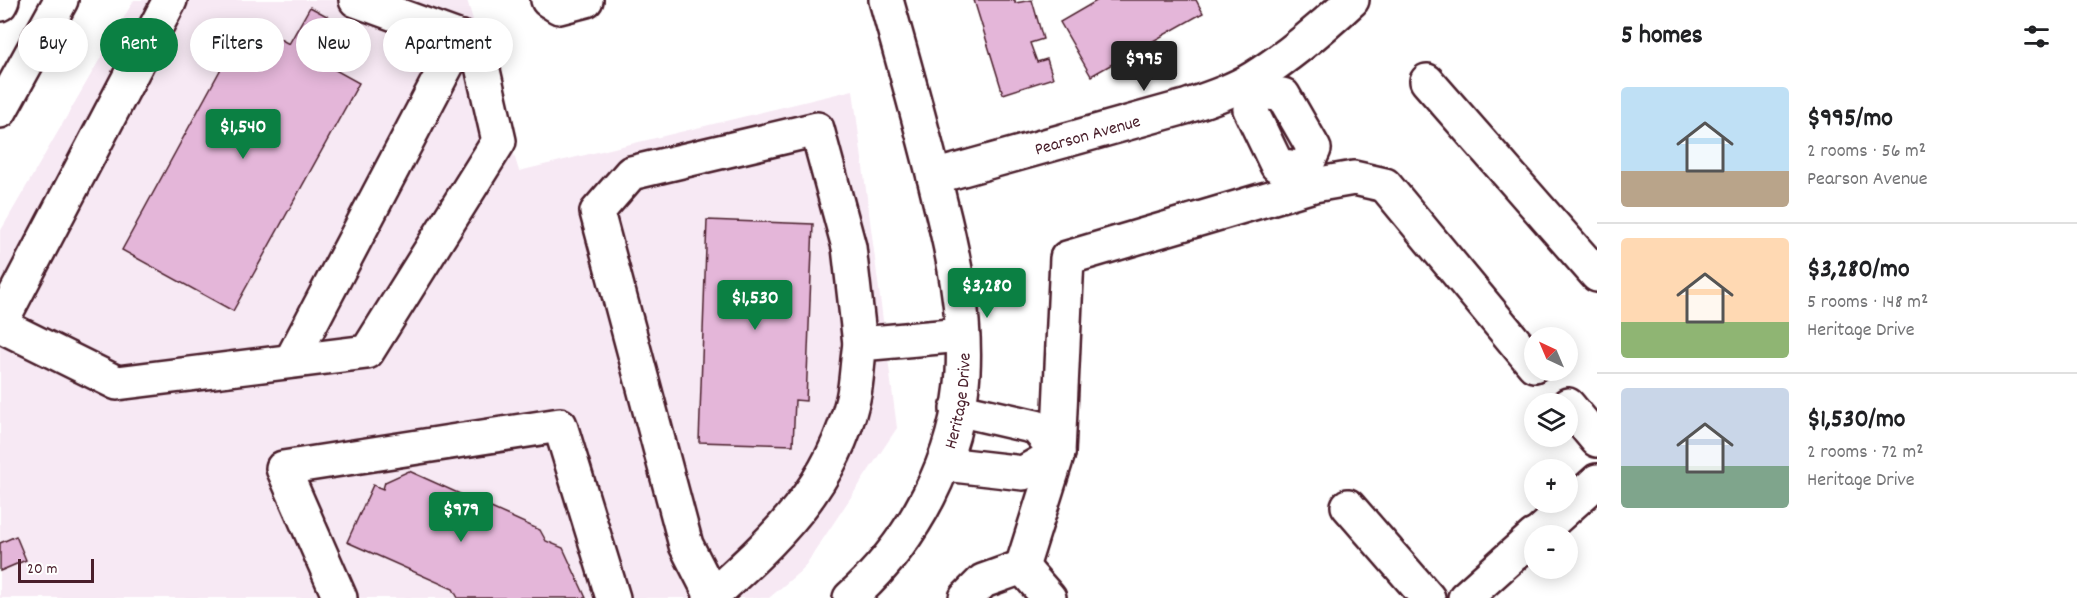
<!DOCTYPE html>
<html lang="en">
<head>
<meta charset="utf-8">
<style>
	:root { --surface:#fff; --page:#f2f2f2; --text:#202124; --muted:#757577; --line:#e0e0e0; --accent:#0b8043 }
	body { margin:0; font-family:Dekko,sans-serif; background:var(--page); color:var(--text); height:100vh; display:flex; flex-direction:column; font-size:22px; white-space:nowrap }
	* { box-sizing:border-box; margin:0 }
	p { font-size:20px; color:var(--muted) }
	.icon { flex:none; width:33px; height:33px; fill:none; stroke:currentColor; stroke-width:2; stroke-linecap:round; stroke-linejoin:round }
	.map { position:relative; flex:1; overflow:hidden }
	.side { display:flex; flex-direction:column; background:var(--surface); width:480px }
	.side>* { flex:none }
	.hud { position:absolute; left:18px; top:18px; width:570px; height:54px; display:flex; gap:12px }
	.needle { width:39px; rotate:316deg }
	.controls { position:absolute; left:1524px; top:327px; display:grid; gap:12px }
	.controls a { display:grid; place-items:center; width:54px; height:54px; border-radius:50%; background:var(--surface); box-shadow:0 3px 15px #0003; font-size:30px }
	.scale { position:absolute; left:18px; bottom:15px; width:76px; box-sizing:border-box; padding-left:6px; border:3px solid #4a1f2b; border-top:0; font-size:16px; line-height:21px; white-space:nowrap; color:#4a1f2b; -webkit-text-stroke:4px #fff; paint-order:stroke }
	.price { position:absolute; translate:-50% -51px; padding:0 14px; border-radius:6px; background:var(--accent); color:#fff; font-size:20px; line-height:39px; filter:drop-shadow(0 2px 3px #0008) }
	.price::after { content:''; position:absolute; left:50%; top:36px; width:18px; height:14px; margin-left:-9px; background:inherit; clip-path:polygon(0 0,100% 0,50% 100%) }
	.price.active { background:#222; color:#fff }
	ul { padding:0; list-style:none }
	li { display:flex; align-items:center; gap:18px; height:150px; padding:0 24px }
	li+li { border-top:2px solid var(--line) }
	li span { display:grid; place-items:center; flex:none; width:168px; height:120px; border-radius:6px; color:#555 }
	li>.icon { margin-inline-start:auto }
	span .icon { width:72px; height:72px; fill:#fffc; stroke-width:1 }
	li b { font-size:26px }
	h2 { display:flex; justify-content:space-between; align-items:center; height:72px; padding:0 24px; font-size:26px }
	.tag { padding:0 21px; border-radius:27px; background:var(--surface); box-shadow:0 3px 15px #0003; font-size:21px; line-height:54px }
	.tag.active { background:var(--accent); color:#fff }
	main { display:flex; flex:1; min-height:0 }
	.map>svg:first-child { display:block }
	.built { fill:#f7e9f4 }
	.building { fill:#e4b6d9; stroke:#4a1f2b; stroke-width:1.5 }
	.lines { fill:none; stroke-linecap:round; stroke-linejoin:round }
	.minor-casing { stroke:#4a1f2b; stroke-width:38 }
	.minor { stroke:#fff; stroke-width:33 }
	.labels { text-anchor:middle; stroke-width:5; stroke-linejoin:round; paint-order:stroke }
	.street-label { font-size:18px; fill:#4a1f2b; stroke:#fff }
</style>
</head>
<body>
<main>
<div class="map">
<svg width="1597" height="598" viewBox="0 0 1597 598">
	<rect width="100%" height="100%" fill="#fff"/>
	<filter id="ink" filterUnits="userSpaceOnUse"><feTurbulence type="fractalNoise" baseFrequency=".0167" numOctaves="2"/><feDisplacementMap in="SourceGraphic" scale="12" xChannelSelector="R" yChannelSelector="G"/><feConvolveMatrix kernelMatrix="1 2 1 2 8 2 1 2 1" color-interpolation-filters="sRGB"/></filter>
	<g filter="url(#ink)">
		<path class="built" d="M134,0H467L519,171L853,90L897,428L803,569L769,598H0V232Z"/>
		<path class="building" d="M974,0H1015V3L1032,0L1043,39L1030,43L1037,62L1047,59L1053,78L1003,94Z
			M1098,0H1196L1203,13L1091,76L1060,22Z
			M310,7L340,23L319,61L359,83L233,311L122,250L247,21L289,44Z
			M707,220L813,224L806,401L795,400L793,445L699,442Z
			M409,471L540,530L546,541L563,548L586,598H458L453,589L347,542L373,485L383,489L385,482Z
			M16,536L26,560L0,571V543Z"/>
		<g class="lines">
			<defs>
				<g id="minor">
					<path d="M548,0L559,7L586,0"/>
					<path d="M0,4L2,0"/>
					<path d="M1427,81L1597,275"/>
					<path d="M1260,92L1283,95L1314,149L1305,169L1277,165L1250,109Z"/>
					<path d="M0,111L61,0"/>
					<path id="s1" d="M934,177L1185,107C1208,99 1233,91 1254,78C1289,56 1322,28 1352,0"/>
					<path d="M0,324L170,0"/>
					<path d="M0,325L117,383L367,352L499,141L477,44L356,0"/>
					<path d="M291,361L461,38"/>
					<path d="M1568,405L1597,440"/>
					<path d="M945,464L1023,473L1058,453L1036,427L957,409"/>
					<path d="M1348,506L1428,598"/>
					<path d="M1536,536L1597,481"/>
					<path d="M1022,567L1058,453L1067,258L1314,185L1354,178L1385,185L1534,365"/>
					<path d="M1022,567L1049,598"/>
					<path d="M712,596L686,545L597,212L631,173L817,129L849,247L860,344"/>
					<path d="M340,598L283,468L560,425L613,598"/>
					<path d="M710,598C774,540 832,488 853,399C857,381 857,362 860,344L962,335"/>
					<path id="s2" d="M850,598C914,541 958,459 963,372C966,316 954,257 940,202C924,134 905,67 886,0"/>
					<path d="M966,598L983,581L1022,567"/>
					<path d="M1465,598L1534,536"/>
				</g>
			</defs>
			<use href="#minor" class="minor-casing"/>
			<use href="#minor" class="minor"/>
		</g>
	</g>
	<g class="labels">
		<g class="street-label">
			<text dy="6" stroke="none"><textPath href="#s1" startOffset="159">Pearson Avenue</textPath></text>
			<text dy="6" stroke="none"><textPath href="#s2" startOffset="230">Heritage Drive</textPath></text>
		</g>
	</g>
</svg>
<div class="controls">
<a><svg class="needle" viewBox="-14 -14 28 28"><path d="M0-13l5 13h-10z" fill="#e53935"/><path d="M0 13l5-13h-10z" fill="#757577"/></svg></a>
<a><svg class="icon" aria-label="layers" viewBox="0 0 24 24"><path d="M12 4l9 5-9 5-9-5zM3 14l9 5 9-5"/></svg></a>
<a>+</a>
<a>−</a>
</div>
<div class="scale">20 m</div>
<b class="price active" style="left:1144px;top:92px">$995</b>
<b class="price" style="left:243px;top:160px">$1,540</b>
<b class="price" style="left:987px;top:319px">$3,280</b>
<b class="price" style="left:755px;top:331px">$1,530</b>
<b class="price" style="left:461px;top:543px">$979</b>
<div class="hud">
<a class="tag">Buy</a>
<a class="tag active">Rent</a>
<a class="tag">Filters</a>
<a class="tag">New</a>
<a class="tag">Apartment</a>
</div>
</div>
<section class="side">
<h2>5 homes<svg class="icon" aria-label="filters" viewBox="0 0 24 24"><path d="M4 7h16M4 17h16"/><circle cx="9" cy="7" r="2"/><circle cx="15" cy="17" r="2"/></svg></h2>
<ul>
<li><span style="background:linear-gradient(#bfe0f5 70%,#b9a48a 0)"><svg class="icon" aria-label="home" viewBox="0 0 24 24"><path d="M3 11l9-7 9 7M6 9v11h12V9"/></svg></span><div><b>$995/mo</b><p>2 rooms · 56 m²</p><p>Pearson Avenue</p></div></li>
<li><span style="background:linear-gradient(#ffd9b3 70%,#8fb573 0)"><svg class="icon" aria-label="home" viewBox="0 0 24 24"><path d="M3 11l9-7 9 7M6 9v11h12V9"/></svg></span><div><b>$3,280/mo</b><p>5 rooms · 148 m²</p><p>Heritage Drive</p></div></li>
<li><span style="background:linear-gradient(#c9d6e8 65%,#7fa58c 0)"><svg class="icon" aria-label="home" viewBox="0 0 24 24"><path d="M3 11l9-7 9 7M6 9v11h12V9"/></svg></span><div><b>$1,530/mo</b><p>2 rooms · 72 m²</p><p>Heritage Drive</p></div></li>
</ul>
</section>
</main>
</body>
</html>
